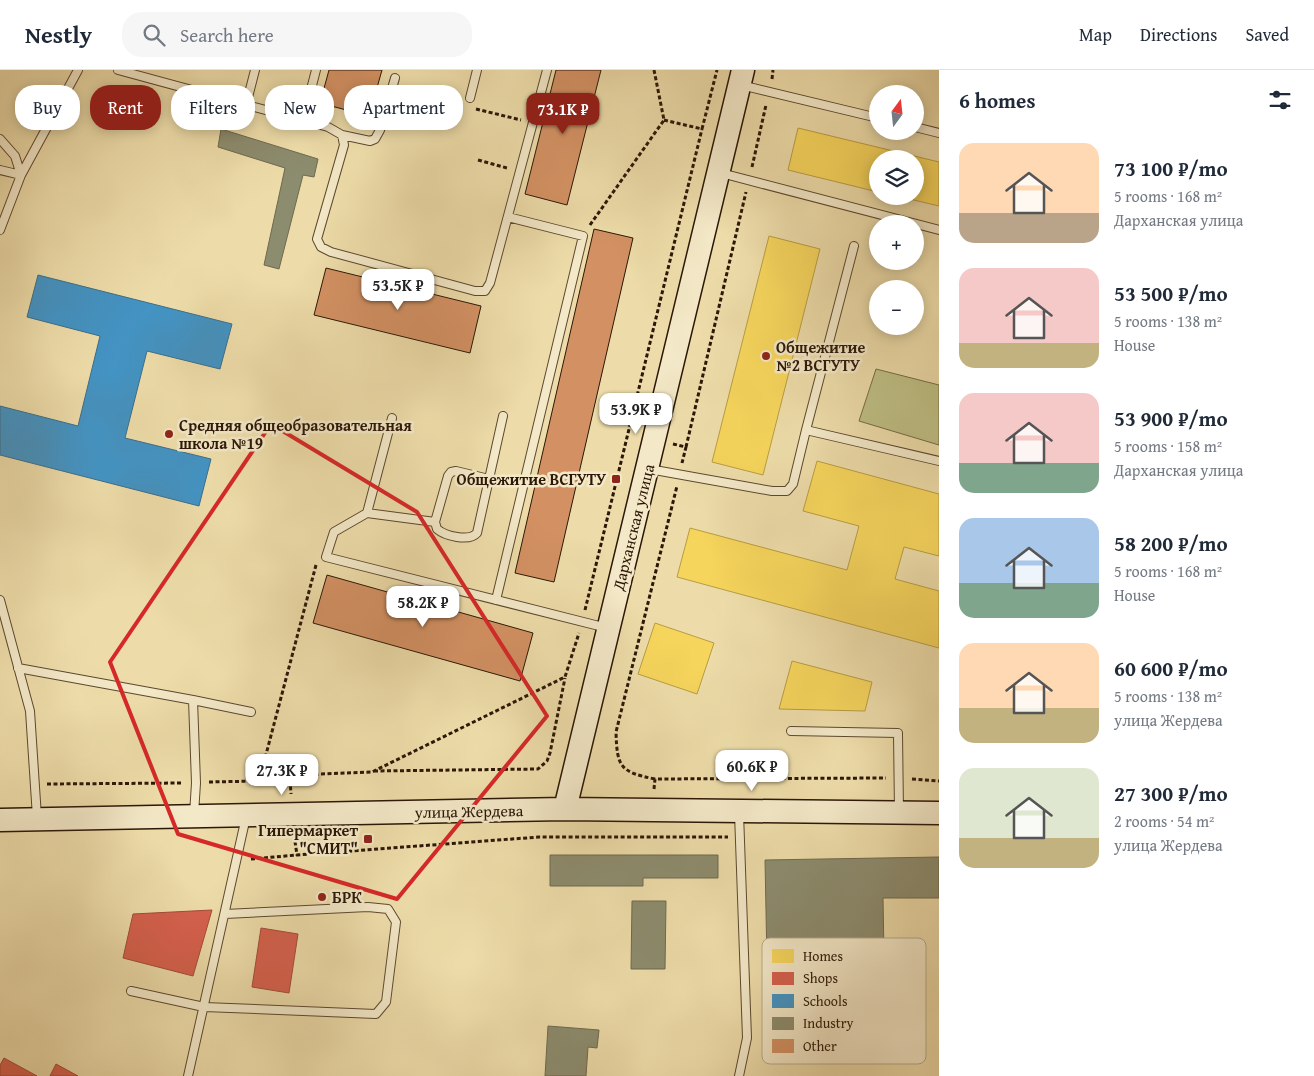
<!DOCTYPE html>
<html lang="en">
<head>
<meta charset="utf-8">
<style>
	:root { --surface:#fff; --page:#f6f6f7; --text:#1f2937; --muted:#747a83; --line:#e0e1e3; --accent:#8f2418 }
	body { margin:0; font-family:"Gentium Book Plus",serif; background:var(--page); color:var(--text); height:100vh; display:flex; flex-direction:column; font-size:19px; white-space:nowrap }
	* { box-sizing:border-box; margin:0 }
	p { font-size:16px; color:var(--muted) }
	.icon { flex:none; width:28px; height:28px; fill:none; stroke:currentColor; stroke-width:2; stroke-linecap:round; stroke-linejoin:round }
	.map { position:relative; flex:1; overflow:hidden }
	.drawer { display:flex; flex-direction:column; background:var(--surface); width:375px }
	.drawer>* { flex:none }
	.banner { position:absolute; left:15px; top:15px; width:475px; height:45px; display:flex; gap:10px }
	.needle { width:32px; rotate:15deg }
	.tools { position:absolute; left:869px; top:15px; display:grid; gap:10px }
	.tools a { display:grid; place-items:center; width:55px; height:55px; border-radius:50%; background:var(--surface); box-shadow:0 2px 12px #0003; font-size:25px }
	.price { position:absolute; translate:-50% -42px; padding:0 11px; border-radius:10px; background:#fff; color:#222; font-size:16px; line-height:32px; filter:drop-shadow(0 1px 2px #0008) }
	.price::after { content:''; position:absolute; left:50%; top:30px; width:15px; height:11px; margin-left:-8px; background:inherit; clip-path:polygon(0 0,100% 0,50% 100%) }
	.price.selected { background:var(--accent); color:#fff }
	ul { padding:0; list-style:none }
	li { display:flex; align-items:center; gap:15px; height:125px; padding:0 20px }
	li span { display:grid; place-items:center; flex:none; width:140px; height:100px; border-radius:15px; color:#555 }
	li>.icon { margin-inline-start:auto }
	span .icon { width:60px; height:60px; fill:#fffc; stroke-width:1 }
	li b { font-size:21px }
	h2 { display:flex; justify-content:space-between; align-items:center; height:60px; padding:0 20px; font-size:21px }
	.pill { padding:0 18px; border-radius:20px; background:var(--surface); box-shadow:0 2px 12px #0003; font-size:18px; line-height:45px }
	.pill.selected { background:var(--accent); color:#fff }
	header { display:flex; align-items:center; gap:30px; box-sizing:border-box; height:70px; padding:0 25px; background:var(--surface); border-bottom:1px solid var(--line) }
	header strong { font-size:24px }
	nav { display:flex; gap:28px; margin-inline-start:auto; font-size:18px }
	.search { width:350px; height:45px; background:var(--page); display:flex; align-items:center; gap:12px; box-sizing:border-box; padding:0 18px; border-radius:20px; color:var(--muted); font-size:19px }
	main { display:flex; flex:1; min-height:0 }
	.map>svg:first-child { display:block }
	.green { fill:#bebf84; stroke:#746b46 }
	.homes { fill:#f6d55c; stroke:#b99c42 }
	.shops { fill:#d6604d; stroke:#a34a38 }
	.schools { fill:#4393c3; stroke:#3c6e8b }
	.industry { fill:#8c8c6e; stroke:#6f694f }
	.building { fill:#d39163; stroke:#2b1707 }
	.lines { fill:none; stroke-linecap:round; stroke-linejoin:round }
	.lane-casing { stroke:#5c4830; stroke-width:10 }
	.secondary-casing { stroke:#2b1707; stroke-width:25 }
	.path { stroke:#2b1707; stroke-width:3; stroke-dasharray:4 2.5; stroke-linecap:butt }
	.lane { stroke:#f3e8c7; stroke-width:8 }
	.secondary { stroke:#f3e8c7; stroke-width:22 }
	.marked { fill:none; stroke:#d62828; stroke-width:4; stroke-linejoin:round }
	.poi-dot { fill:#8f2418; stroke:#f3e8c7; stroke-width:2 }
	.labels { text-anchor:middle; stroke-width:5; stroke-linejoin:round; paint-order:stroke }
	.poi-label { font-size:16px; font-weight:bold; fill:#2b1707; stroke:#f3e8c7; text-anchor:start }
	.street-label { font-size:16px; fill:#2b1707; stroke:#f3e8c7 }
	.key { fill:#f3e8c7; stroke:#b7a98d; stroke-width:1 }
	.key-label { font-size:14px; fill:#2b1707 }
</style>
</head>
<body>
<header>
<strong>Nestly</strong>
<div class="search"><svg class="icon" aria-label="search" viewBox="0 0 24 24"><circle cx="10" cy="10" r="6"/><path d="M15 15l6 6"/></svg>Search here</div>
<nav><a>Map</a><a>Directions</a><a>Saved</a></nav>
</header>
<main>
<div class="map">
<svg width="939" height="1006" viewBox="0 0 939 1006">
	<rect width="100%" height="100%" fill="#eddca9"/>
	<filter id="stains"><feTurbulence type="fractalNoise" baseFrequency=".004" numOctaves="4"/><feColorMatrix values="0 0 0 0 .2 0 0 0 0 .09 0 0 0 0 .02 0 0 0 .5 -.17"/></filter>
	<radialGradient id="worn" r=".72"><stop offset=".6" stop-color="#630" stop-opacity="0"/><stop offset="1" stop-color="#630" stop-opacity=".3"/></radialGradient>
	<path class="green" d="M876,299L939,315V375L859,351Z"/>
	<path class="homes" d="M798,58L939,92V136L897,126H915V89H878V122L788,100Z
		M769,166L820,179L763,405L712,392Z
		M817,391L939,424V486L904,477L895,509L939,521V578L677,507L690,458L847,500L859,456L803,441Z
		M655,553L714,573L697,624L638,604Z
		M792,591L872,612L865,641L779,639Z"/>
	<path class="shops" d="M212,840L193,906L123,888L133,844Z
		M261,858L298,864L289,923L252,917Z
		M4,988L37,1006H0V995Z
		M56,994L78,1006H50Z"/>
	<path class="schools" d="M38,205L232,254L220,299L147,281L125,368L211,389L199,436L0,385V336L78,356L100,266L27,247Z"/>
	<path class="industry" d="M221,59L318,89L314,107L303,105L279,199L264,195L285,98L218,77Z
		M550,785H718V808H643V816H550Z
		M939,787V828H883L885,942L768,944L765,790Z
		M632,831H666L665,899H631Z
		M548,956L599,960L597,978L588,977L586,1006H545Z"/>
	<path class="building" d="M329,0H382L369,46L320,33Z
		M556,0H601L567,135L525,124Z
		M594,159L633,168L554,512L515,503Z
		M326,198L481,236L470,283L314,245Z
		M327,505L533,563L520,611L313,553Z"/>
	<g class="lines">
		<defs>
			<path id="lane" d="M118,0L328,57L342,65L344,75L317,169L321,177L331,182L475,221H485L490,213L547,0
				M741,15L878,48
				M470,28L477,0
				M246,35L255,0
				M303,50L316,0
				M915,57L939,63
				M342,65L370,71L375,69L380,60L395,8
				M0,69L15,86L21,105L0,160
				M0,100L21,105L78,0
				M721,103L939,160
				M392,348L367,443L334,462L326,487L607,558
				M806,360L939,391
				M649,399L772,421H787L793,414L806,360L854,176
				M489,409L503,346
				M367,443L435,452L448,406L451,402L456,401L489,409L477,463C469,472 445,466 437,459L435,452
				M0,530L30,641L37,747
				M496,530L583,166L508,147
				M18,598L193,630L196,713L194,744
				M193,630L251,642
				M791,661L898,663L899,742
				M131,921L204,937L376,944L386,932L396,852L388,839L368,837L225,844
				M188,1006L246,747
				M739,1006L747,968L739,743"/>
			<path id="secondary" d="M565,739L743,0
				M0,750L565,739L939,743"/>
		</defs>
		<use href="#lane" class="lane-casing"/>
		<use href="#secondary" class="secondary-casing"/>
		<path class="path" d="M772,9L773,0
			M404,24L459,36
			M476,39L521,50
			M664,50L702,59L717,0
			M478,90L507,98
			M752,97L766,35
			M590,155L664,50L654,0
			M673,374L686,377L682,393
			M686,377L746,122
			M316,495L259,711L290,710L321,704L372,702L565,607L579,563
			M585,540L702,59
			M374,701L538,699L547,691L550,683L565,608
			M655,709C620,702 617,697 616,662L677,416
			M912,709L939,711
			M290,710L291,724
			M209,712L259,711
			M47,714L183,713
			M654,719L655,709L886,708
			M294,765L297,785L539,767H728
			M251,789L297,785"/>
		<use href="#lane" class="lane"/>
		<use href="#secondary" class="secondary"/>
	</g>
	<path class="marked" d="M271,354L417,442L547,646L397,829L178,764L110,592Z"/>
	<g class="poi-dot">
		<circle cx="766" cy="286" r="5"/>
		<circle cx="169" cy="364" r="5"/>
		<rect x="611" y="404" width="10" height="10" rx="2.5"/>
		<rect x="363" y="764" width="10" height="10" rx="2.5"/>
		<circle cx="322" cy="827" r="5"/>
	</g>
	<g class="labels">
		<g class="poi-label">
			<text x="776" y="283">Общежитие<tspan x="776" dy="18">№2 ВСГУТУ</tspan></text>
			<text x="179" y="361">Средняя общеобразовательная<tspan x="179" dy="18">школа №19</tspan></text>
			<text x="606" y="415" text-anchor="end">Общежитие ВСГУТУ</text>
			<text x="358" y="766" text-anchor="end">Гипермаркет<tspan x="358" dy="18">"СМИТ"</tspan></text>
			<text x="332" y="833">БРК</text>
		</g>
		<g class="street-label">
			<text transform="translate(633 457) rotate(-76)" y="6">Дарханская улица</text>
			<text transform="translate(469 741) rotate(-1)" y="6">улица Жердева</text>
		</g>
	</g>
	<rect x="762" y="868" width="164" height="126" rx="8" class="key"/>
	<rect x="772" y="879" width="22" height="14" fill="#f6d55c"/>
	<rect x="772" y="902" width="22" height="13" fill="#d6604d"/>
	<rect x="772" y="924" width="22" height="14" fill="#4393c3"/>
	<rect x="772" y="947" width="22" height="13" fill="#8c8c6e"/>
	<rect x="772" y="969" width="22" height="14" fill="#d39163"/>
	<g class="key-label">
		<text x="803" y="891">Homes</text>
		<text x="803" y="913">Shops</text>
		<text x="803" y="936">Schools</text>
		<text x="803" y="958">Industry</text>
		<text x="803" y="981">Other</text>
	</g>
	<rect width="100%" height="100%" filter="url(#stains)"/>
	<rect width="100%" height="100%" fill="url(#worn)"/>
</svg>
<div class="tools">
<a><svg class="needle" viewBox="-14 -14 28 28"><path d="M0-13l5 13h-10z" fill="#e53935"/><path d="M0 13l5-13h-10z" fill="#747a83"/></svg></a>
<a><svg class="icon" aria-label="layers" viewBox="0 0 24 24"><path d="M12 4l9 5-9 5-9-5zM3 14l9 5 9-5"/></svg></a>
<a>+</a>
<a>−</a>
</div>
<b class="price selected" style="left:563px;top:65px">73.1K ₽</b>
<b class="price" style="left:398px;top:241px">53.5K ₽</b>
<b class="price" style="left:636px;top:365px">53.9K ₽</b>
<b class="price" style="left:423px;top:558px">58.2K ₽</b>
<b class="price" style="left:752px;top:722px">60.6K ₽</b>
<b class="price" style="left:282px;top:726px">27.3K ₽</b>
<div class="banner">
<a class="pill">Buy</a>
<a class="pill selected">Rent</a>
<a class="pill">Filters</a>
<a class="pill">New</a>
<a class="pill">Apartment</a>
</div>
</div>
<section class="drawer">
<h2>6 homes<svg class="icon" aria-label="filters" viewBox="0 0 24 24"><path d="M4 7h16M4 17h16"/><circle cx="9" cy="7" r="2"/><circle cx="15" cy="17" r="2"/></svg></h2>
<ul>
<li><span style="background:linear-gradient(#ffd9b3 70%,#b9a48a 0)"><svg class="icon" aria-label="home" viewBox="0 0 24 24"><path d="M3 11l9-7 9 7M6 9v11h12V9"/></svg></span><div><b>73 100 ₽/mo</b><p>5 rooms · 168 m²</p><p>Дарханская улица</p></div></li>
<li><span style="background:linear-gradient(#f6c9c9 75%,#c2b280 0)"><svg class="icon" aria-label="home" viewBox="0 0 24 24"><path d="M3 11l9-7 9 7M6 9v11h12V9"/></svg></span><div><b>53 500 ₽/mo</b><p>5 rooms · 138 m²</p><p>House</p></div></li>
<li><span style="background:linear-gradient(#f6c9c9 70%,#7fa58c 0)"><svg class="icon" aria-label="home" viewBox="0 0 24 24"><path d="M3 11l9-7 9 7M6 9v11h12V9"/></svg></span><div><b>53 900 ₽/mo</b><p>5 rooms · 158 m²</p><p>Дарханская улица</p></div></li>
<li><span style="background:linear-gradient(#a9c7e8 65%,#7fa58c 0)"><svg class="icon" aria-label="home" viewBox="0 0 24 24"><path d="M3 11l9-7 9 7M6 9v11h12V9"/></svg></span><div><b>58 200 ₽/mo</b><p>5 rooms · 168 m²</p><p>House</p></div></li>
<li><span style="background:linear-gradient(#ffd9b3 65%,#c2b280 0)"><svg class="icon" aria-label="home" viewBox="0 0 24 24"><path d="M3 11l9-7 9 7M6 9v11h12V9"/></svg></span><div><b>60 600 ₽/mo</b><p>5 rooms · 138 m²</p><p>улица Жердева</p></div></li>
<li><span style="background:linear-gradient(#dfe7d0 70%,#c2b280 0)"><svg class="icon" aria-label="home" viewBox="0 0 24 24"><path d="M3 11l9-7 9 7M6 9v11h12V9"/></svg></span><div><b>27 300 ₽/mo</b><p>2 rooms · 54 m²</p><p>улица Жердева</p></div></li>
</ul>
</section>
</main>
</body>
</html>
